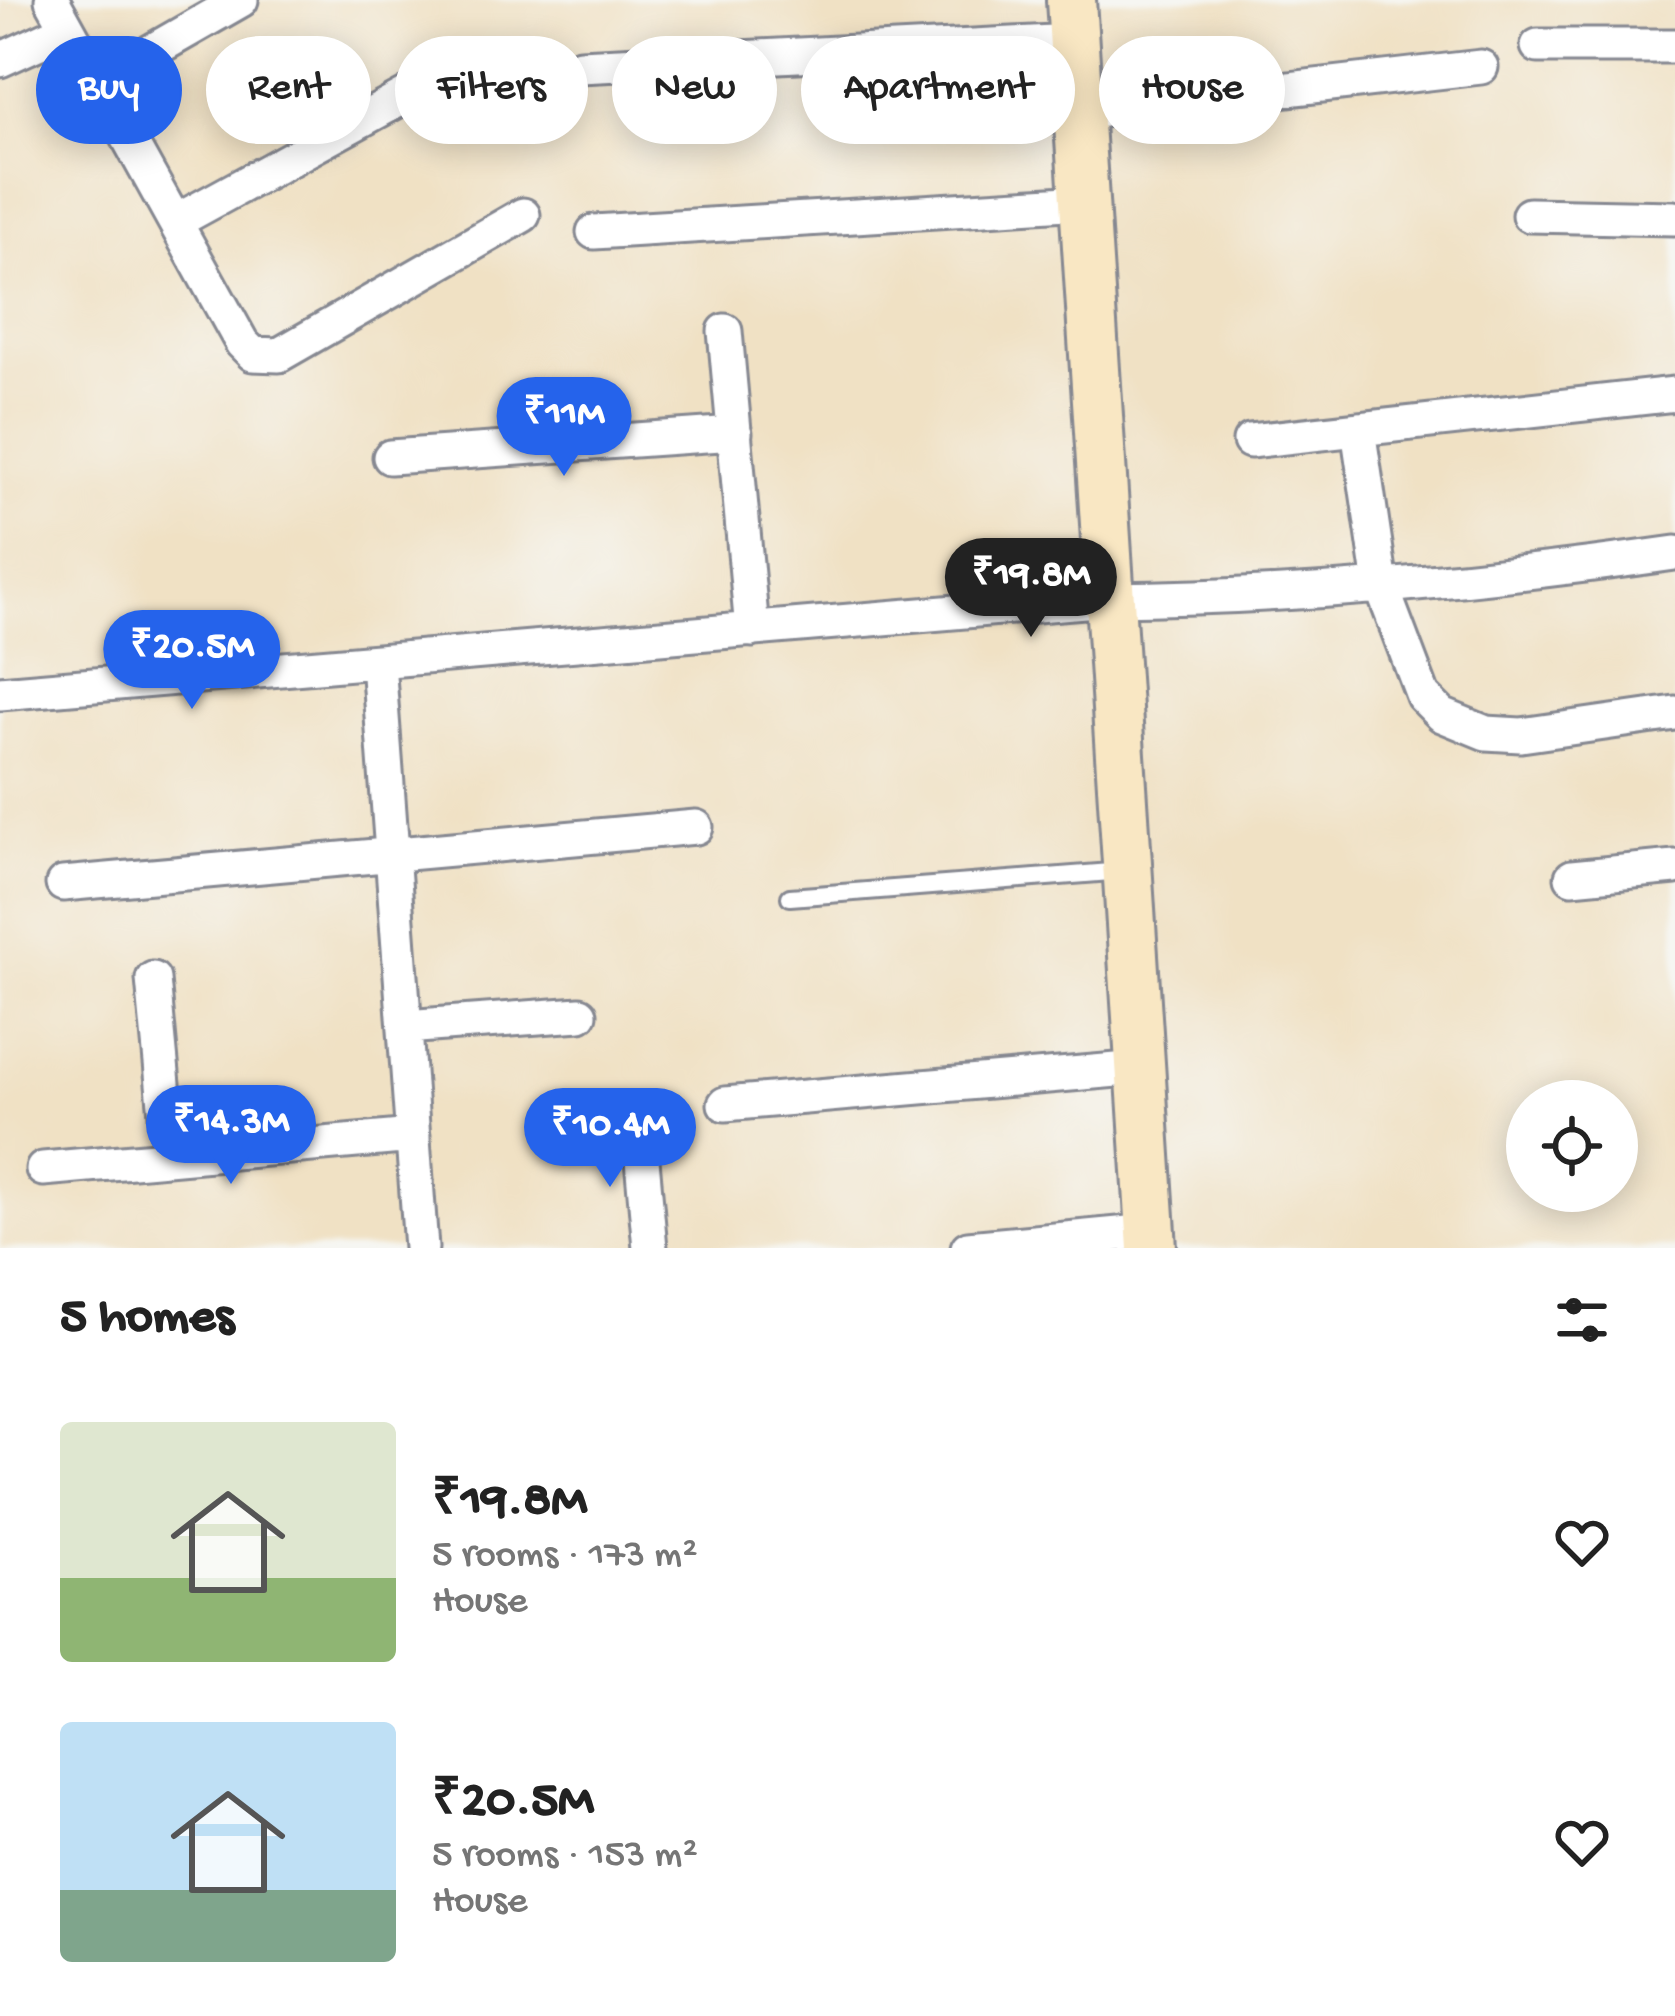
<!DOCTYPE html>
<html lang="en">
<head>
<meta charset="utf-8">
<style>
	:root { --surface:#fff; --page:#f6f6f6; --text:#222; --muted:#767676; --accent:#2563eb }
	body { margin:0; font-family:"Gochi Hand",sans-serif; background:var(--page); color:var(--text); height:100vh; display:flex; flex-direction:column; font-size:45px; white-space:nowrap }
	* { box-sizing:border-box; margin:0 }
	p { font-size:39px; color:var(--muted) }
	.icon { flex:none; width:66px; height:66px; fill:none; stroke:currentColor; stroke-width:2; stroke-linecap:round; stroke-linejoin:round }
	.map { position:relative; height:1248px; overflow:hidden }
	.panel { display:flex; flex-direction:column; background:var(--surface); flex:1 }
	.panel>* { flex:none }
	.hud { position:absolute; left:36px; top:36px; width:1605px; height:108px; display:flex; gap:24px }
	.fabs { position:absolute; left:1506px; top:1080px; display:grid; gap:24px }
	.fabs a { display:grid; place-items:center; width:132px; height:132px; border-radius:50%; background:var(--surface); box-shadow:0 6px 30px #0003; font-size:60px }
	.price { position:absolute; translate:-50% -102px; padding:0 27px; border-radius:42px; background:var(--accent); color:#fff; font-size:39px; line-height:78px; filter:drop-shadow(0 3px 6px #0008) }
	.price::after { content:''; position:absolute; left:50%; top:72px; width:36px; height:27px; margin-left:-18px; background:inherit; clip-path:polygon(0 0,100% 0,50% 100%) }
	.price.active { background:#222; color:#fff }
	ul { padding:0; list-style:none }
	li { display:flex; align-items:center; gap:36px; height:300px; padding:0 60px }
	li span { display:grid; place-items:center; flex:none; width:336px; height:240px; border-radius:12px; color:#555 }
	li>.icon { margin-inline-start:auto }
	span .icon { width:144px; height:144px; fill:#fffc; stroke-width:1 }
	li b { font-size:51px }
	h2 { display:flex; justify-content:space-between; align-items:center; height:144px; padding:0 60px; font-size:51px }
	.chip { padding:0 42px; border-radius:54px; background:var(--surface); box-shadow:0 6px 30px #0003; font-size:42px; line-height:108px }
	.chip.active { background:var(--accent); color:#fff }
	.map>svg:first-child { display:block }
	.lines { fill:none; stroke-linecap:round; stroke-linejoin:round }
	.lane-casing { stroke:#868891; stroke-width:22 }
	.street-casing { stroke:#868891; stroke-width:39 }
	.secondary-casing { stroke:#868891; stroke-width:54 }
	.lane { stroke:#fff; stroke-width:16 }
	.street { stroke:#fff; stroke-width:33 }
	.secondary { stroke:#f9e7c3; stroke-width:48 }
</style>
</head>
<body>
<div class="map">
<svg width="1675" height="1248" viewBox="0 0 1675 1248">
	<rect width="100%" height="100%" fill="#f6f6f2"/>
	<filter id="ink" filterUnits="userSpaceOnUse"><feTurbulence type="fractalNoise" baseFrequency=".00833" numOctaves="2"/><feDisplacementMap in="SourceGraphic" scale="24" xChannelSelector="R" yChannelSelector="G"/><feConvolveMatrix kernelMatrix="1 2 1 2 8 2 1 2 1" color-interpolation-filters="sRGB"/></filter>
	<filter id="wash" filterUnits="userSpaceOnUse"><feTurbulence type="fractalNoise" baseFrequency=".004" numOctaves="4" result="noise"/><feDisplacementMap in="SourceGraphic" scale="48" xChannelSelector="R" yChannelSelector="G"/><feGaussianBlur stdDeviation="2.7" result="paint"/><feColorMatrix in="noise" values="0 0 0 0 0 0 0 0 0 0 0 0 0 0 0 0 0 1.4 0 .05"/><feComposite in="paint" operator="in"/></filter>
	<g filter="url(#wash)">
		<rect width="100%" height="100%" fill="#f0e1c4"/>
	</g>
	<g filter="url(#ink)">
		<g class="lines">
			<defs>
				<path id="lane" d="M790,897L1124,871"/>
				<path id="street" d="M52,0L242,343L253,354L279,355L523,215
					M1538,46H1675
					M0,60L68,29
					M580,66L1073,41
					M96,83L241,0
					M1077,113L1481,67
					M1529,215L1675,218
					M175,222L464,64
					M594,232L1083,202
					M725,331L752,630
					M1358,429L1381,585L1423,696L1442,715L1486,733L1521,735L1675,713
					M1250,441L1675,394
					M390,457L735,433
					M378,662L421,1248
					M0,693L1108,599C1298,597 1487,580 1675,553
					M1572,877L1675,867
					M63,884L696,827
					M153,979L170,1157
					M405,1027L580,1014
					M725,1104L1140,1068
					M639,1127L650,1248
					M43,1169L413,1136
					M968,1248L1151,1231"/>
				<path id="secondary" d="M1071,0L1152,1248"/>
			</defs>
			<use href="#lane" class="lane-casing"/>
			<use href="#street" class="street-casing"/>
			<use href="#secondary" class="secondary-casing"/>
			<use href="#lane" class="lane"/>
			<use href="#street" class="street"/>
			<use href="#secondary" class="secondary"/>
		</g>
	</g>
</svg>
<div class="fabs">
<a><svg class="icon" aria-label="locate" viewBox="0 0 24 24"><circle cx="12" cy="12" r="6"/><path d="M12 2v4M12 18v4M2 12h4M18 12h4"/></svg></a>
</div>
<b class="price" style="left:564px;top:479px">₹11M</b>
<b class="price active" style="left:1031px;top:640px">₹19.8M</b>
<b class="price" style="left:192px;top:712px">₹20.5M</b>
<b class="price" style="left:231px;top:1187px">₹14.3M</b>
<b class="price" style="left:610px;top:1190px">₹10.4M</b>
<div class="hud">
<a class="chip active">Buy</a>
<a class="chip">Rent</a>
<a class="chip">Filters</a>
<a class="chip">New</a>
<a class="chip">Apartment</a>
<a class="chip">House</a>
</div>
</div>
<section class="panel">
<h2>5 homes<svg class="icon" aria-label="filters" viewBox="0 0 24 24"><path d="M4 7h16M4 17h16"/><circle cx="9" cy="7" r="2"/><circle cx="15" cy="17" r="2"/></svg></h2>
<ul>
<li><span style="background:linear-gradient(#dfe7d0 65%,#8fb573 0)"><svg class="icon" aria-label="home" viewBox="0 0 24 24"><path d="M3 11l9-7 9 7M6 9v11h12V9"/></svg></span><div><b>₹19.8M</b><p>5 rooms · 173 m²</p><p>House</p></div><svg class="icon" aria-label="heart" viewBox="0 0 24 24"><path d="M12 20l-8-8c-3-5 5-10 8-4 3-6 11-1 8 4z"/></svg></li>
<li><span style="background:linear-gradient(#bfe0f5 70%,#7fa58c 0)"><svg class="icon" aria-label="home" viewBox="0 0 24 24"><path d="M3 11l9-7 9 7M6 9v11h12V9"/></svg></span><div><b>₹20.5M</b><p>5 rooms · 153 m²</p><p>House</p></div><svg class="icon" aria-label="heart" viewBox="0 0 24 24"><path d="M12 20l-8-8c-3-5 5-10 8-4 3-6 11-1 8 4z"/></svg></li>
</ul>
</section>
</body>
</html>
